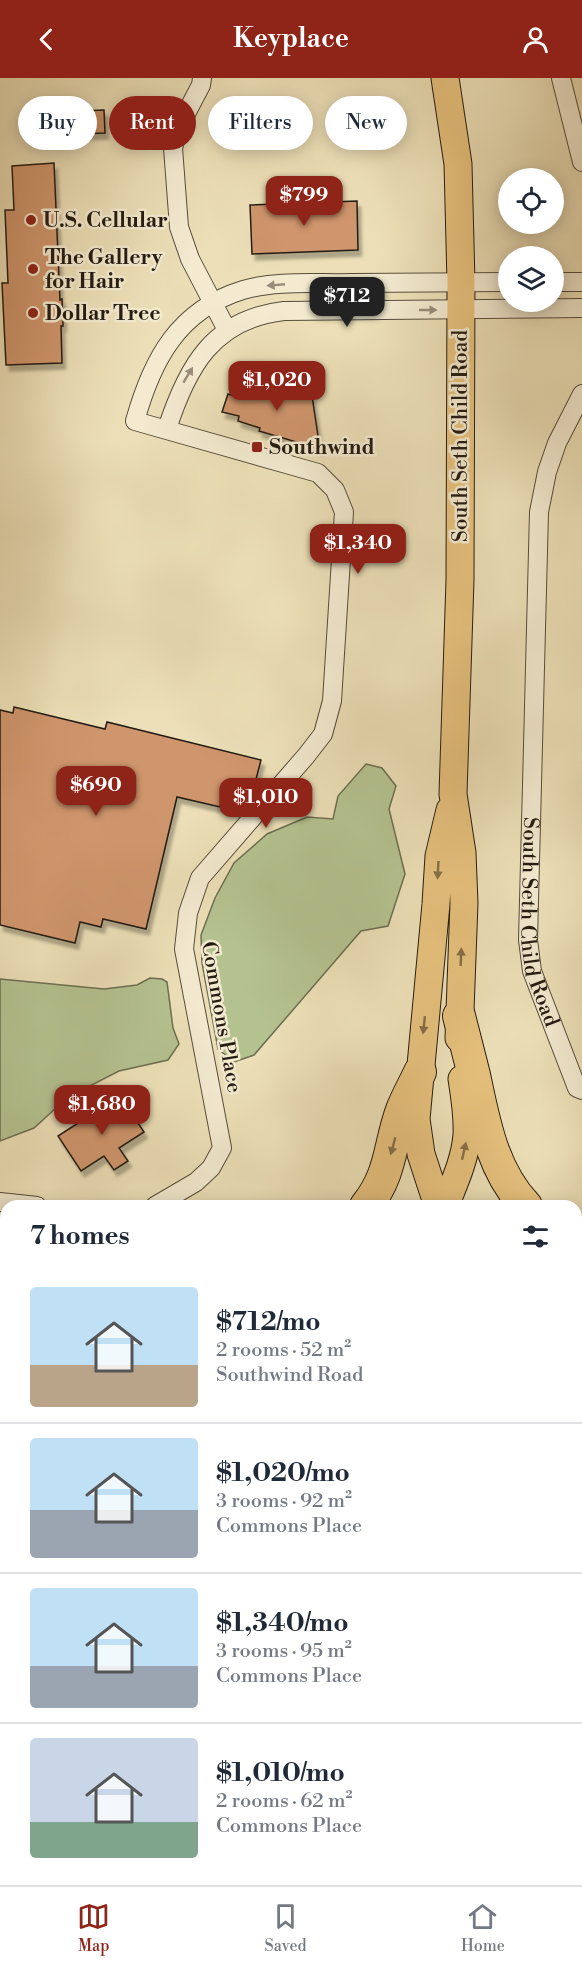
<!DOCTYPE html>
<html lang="en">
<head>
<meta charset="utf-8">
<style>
	:root { --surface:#fff; --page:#f2f2f3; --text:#1f2937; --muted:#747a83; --line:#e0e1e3; --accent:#8f2418 }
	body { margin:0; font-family:"Libre Bodoni",serif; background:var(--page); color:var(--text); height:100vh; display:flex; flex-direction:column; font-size:22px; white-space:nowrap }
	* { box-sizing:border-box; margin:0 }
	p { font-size:20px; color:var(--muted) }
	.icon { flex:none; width:33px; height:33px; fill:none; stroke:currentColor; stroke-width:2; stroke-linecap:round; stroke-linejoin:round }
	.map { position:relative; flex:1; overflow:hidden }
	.panel { position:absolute; left:0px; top:1122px; width:582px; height:686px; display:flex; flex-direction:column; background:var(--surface); border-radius:18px 18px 0 0; box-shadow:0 3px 15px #0003 }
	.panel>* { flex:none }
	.hud { position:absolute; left:18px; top:18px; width:546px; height:54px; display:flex; gap:12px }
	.fabs { position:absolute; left:498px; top:90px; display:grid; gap:12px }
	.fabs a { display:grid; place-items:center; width:66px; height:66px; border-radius:50%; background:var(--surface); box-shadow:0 3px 15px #0003; font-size:30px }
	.price { position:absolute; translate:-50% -51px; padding:0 14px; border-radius:12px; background:var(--accent); color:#fff; font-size:20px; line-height:39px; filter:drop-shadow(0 2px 3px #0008) }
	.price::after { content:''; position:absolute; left:50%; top:36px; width:18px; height:14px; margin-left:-9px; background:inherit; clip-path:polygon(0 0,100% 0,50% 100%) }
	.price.active { background:#222; color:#fff }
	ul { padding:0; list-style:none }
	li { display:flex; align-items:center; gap:18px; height:150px; padding:0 30px }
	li+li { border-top:2px solid var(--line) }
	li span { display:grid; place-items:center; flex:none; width:168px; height:120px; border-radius:6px; color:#555 }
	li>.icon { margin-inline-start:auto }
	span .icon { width:72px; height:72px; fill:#fffc; stroke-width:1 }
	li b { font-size:26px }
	h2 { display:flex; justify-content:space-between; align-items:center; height:72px; padding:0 30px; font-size:26px }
	.pill { padding:0 21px; border-radius:27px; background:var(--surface); box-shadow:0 3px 15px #0003; font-size:21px; line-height:54px }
	.pill.active { background:var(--accent); color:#fff }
	header { display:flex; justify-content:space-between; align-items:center; height:78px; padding:0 30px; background:var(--accent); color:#fff; font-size:27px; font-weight:600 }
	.tabs { display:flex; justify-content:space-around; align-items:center; height:84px; border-top:2px solid var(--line); background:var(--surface); font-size:16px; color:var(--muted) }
	.tabs a { display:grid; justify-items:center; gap:3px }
	.tabs .active { color:var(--accent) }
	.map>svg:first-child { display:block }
	.green { fill:#b4c290; stroke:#6c6f51; stroke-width:1.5 }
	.building { fill:#cf956c; stroke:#241c12; stroke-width:1.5; filter:url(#shadow) }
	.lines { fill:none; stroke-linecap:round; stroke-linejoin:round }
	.street-casing { stroke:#564d3b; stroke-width:20 }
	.secondary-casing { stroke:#241c12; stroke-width:26 }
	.primary-casing { stroke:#241c12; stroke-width:29 }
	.highway-casing { stroke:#241c12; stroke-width:34 }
	.street { stroke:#f3ead0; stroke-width:18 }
	.secondary { stroke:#f3ead0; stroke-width:24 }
	.primary { stroke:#e6c07c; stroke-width:27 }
	.highway { stroke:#e6c07c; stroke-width:32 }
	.oneway { fill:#968d7a }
	.oneway2 { fill:#856e47 }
	.poi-dot { fill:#8f2418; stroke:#f3ead0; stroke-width:2 }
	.labels { text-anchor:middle; stroke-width:5; stroke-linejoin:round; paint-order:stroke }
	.poi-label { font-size:21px; font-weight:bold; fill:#241c12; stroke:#f3ead0; text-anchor:start }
	.street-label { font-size:21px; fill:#241c12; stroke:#f3ead0 }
</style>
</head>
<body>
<header><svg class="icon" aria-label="back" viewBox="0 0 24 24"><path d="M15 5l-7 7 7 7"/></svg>Keyplace<svg class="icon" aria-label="person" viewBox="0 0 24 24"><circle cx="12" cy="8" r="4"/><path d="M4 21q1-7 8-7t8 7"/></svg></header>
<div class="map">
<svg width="582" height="1807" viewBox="0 0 582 1807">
	<defs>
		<filter id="shadow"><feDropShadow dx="3.5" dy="6" stdDeviation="1.5" flood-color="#0004"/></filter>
	</defs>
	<rect width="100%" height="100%" fill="#ecdfb7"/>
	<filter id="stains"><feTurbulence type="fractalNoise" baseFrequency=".00333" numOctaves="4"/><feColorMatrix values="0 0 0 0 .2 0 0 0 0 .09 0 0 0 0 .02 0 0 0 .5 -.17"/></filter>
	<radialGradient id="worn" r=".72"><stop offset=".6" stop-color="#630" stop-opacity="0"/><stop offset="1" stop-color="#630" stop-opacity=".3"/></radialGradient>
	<path class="green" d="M366,686L382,690L396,708L389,731L405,796L388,848L361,853L254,977L234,984L218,971L202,885L201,857L215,820L234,785L267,756L307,739L333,741L338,718Z
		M150,900L162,901L167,904L173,950L179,966L168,982L119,993L68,1019L34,1050L0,1063V901L104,911L137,907Z
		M576,1730H582V1807H424L427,1802H576Z"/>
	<path class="building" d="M104,32L105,55L43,57L42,39L51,38V34Z
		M54,85L60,222L62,221L63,248H61L62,285L6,287L2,205H8L5,132H14L12,88Z
		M357,123L358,172L252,176L250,127Z
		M257,302L312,318L320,371L259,353L260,350L238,343L239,338L222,334L228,316L244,321L249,304L256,306Z
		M14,629L105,651L107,644L261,682L254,709L233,732L177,719L146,851L103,841L101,849L80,844L75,865L0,847V632L13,635Z
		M124,1024L144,1054L119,1070L128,1083L114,1092L104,1078L81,1093L58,1058L86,1040L84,1037L102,1026L107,1035Z"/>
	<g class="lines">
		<defs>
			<g id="street">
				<path d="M202,0L201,7L179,49L173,70L179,149L190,181L227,252"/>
				<path d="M561,0L582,84"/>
				<path d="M554,204H582"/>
				<path id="s1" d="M582,316L557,365L547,394L539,434L528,862L532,893L577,1010L582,1012"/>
				<path d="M167,351C187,289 213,241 284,233L582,230"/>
				<path d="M0,1124L37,1128"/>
				<path d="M155,1128L196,1104L211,1090L222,1070L184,871L188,835L200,800L306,678L323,656L332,623L344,434L335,412L318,395L135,343C152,282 178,232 243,212C277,202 317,206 352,205C404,205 456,204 508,204"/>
				<path d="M0,1678H6"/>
				<path d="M162,1802V1807"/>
				<path d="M411,1807L414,1802"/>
			</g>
			<path id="secondary" d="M576,1671H582"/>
			<path id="primary" d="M445,0L458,86L461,204L460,502L453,716L462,775L464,825L459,960
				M438,1128L421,1076L416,1041L436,826L439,778L450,732
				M445,1128C454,1105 465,1082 467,1057C468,1038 465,1020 462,1001"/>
			<path id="highway" d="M459,938C464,958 469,977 474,997C484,1044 492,1092 526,1128
				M366,1128C392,1096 389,1067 402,1032C407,1019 414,1007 420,994
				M576,1163L582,1167
				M0,1246L6,1244
				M0,1289H6
				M576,1293H582
				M0,1344H6
				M576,1349H582
				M0,1454L6,1456
				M576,1519L582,1516"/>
		</defs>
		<use href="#street" class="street-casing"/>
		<use href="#secondary" class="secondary-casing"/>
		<use href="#primary" class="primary-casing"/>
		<use href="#highway" class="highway-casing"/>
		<use href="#street" class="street"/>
		<use href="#secondary" class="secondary"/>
		<use href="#primary" class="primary"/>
		<use href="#highway" class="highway"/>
	</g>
	<defs><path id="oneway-solid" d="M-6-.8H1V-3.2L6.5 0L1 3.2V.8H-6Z" transform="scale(1.5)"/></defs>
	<g class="oneway">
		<use href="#oneway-solid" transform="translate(276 207) rotate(175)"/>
		<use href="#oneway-solid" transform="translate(428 232)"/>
		<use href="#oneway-solid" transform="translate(188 297) rotate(-59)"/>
	</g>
	<g class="oneway2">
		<use href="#oneway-solid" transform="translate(438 792) rotate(93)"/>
		<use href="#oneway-solid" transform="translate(461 879) rotate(-88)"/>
		<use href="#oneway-solid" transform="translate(424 947) rotate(96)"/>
		<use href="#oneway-solid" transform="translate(393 1068) rotate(105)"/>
		<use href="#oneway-solid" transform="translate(464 1073) rotate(-77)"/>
	</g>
	<g class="poi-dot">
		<circle cx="31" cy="142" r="6"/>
		<circle cx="33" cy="191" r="6"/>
		<circle cx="33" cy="235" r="6"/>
		<rect x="251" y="363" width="12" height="12" rx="3"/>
	</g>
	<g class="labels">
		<g class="poi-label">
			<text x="43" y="149">U.S. Cellular</text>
			<text x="45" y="186">The Gallery<tspan x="45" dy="24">for Hair</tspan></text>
			<text x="45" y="242">Dollar Tree</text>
			<text x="269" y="376">Southwind</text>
		</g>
		<g class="street-label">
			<text transform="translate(460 358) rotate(-90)" y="7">South Seth Child Road</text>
			<text dy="7" stroke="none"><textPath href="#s1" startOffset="538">South Seth Child Road</textPath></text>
			<text transform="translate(222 939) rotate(80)" y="7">Commons Place</text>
		</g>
	</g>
	<rect width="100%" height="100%" filter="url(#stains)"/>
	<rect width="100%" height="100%" fill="url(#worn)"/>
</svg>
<div class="fabs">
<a><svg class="icon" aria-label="locate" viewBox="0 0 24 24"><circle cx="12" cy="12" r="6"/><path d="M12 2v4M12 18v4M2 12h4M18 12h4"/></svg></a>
<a><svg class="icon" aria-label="layers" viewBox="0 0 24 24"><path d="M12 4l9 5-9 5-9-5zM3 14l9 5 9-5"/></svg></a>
</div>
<b class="price" style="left:304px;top:149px">$799</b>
<b class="price active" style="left:347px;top:250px">$712</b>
<b class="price" style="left:277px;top:334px">$1,020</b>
<b class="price" style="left:358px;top:497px">$1,340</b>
<b class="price" style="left:96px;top:739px">$690</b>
<b class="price" style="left:266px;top:751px">$1,010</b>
<b class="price" style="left:102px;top:1058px">$1,680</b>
<div class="hud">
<a class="pill">Buy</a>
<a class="pill active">Rent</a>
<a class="pill">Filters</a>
<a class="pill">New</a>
</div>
<section class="panel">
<h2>7 homes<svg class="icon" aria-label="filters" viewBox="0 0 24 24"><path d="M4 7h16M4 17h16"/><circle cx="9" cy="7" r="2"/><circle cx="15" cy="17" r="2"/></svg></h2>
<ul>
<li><span style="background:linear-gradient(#bfe0f5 65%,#b9a48a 0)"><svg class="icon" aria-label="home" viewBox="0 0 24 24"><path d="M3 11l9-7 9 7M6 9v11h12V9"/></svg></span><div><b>$712/mo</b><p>2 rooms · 52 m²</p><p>Southwind Road</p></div></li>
<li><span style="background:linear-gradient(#bfe0f5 60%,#9aa5b1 0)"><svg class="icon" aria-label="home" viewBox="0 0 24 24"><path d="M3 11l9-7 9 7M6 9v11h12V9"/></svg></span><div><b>$1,020/mo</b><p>3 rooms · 92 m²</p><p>Commons Place</p></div></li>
<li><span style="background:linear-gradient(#bfe0f5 65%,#9aa5b1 0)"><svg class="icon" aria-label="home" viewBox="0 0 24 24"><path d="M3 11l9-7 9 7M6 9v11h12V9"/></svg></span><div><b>$1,340/mo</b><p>3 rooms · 95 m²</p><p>Commons Place</p></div></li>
<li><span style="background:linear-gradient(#c9d6e8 70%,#7fa58c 0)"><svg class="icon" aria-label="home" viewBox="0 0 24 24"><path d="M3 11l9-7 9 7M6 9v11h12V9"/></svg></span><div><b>$1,010/mo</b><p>2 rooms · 62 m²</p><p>Commons Place</p></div></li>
</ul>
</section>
</div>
<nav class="tabs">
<a class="active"><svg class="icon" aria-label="map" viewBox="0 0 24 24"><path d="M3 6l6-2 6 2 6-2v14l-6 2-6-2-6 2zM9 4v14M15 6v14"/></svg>Map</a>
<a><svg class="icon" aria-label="saved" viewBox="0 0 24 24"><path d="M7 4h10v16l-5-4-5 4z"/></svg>Saved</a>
<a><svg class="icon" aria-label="home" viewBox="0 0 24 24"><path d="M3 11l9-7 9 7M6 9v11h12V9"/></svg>Home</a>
</nav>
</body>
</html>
